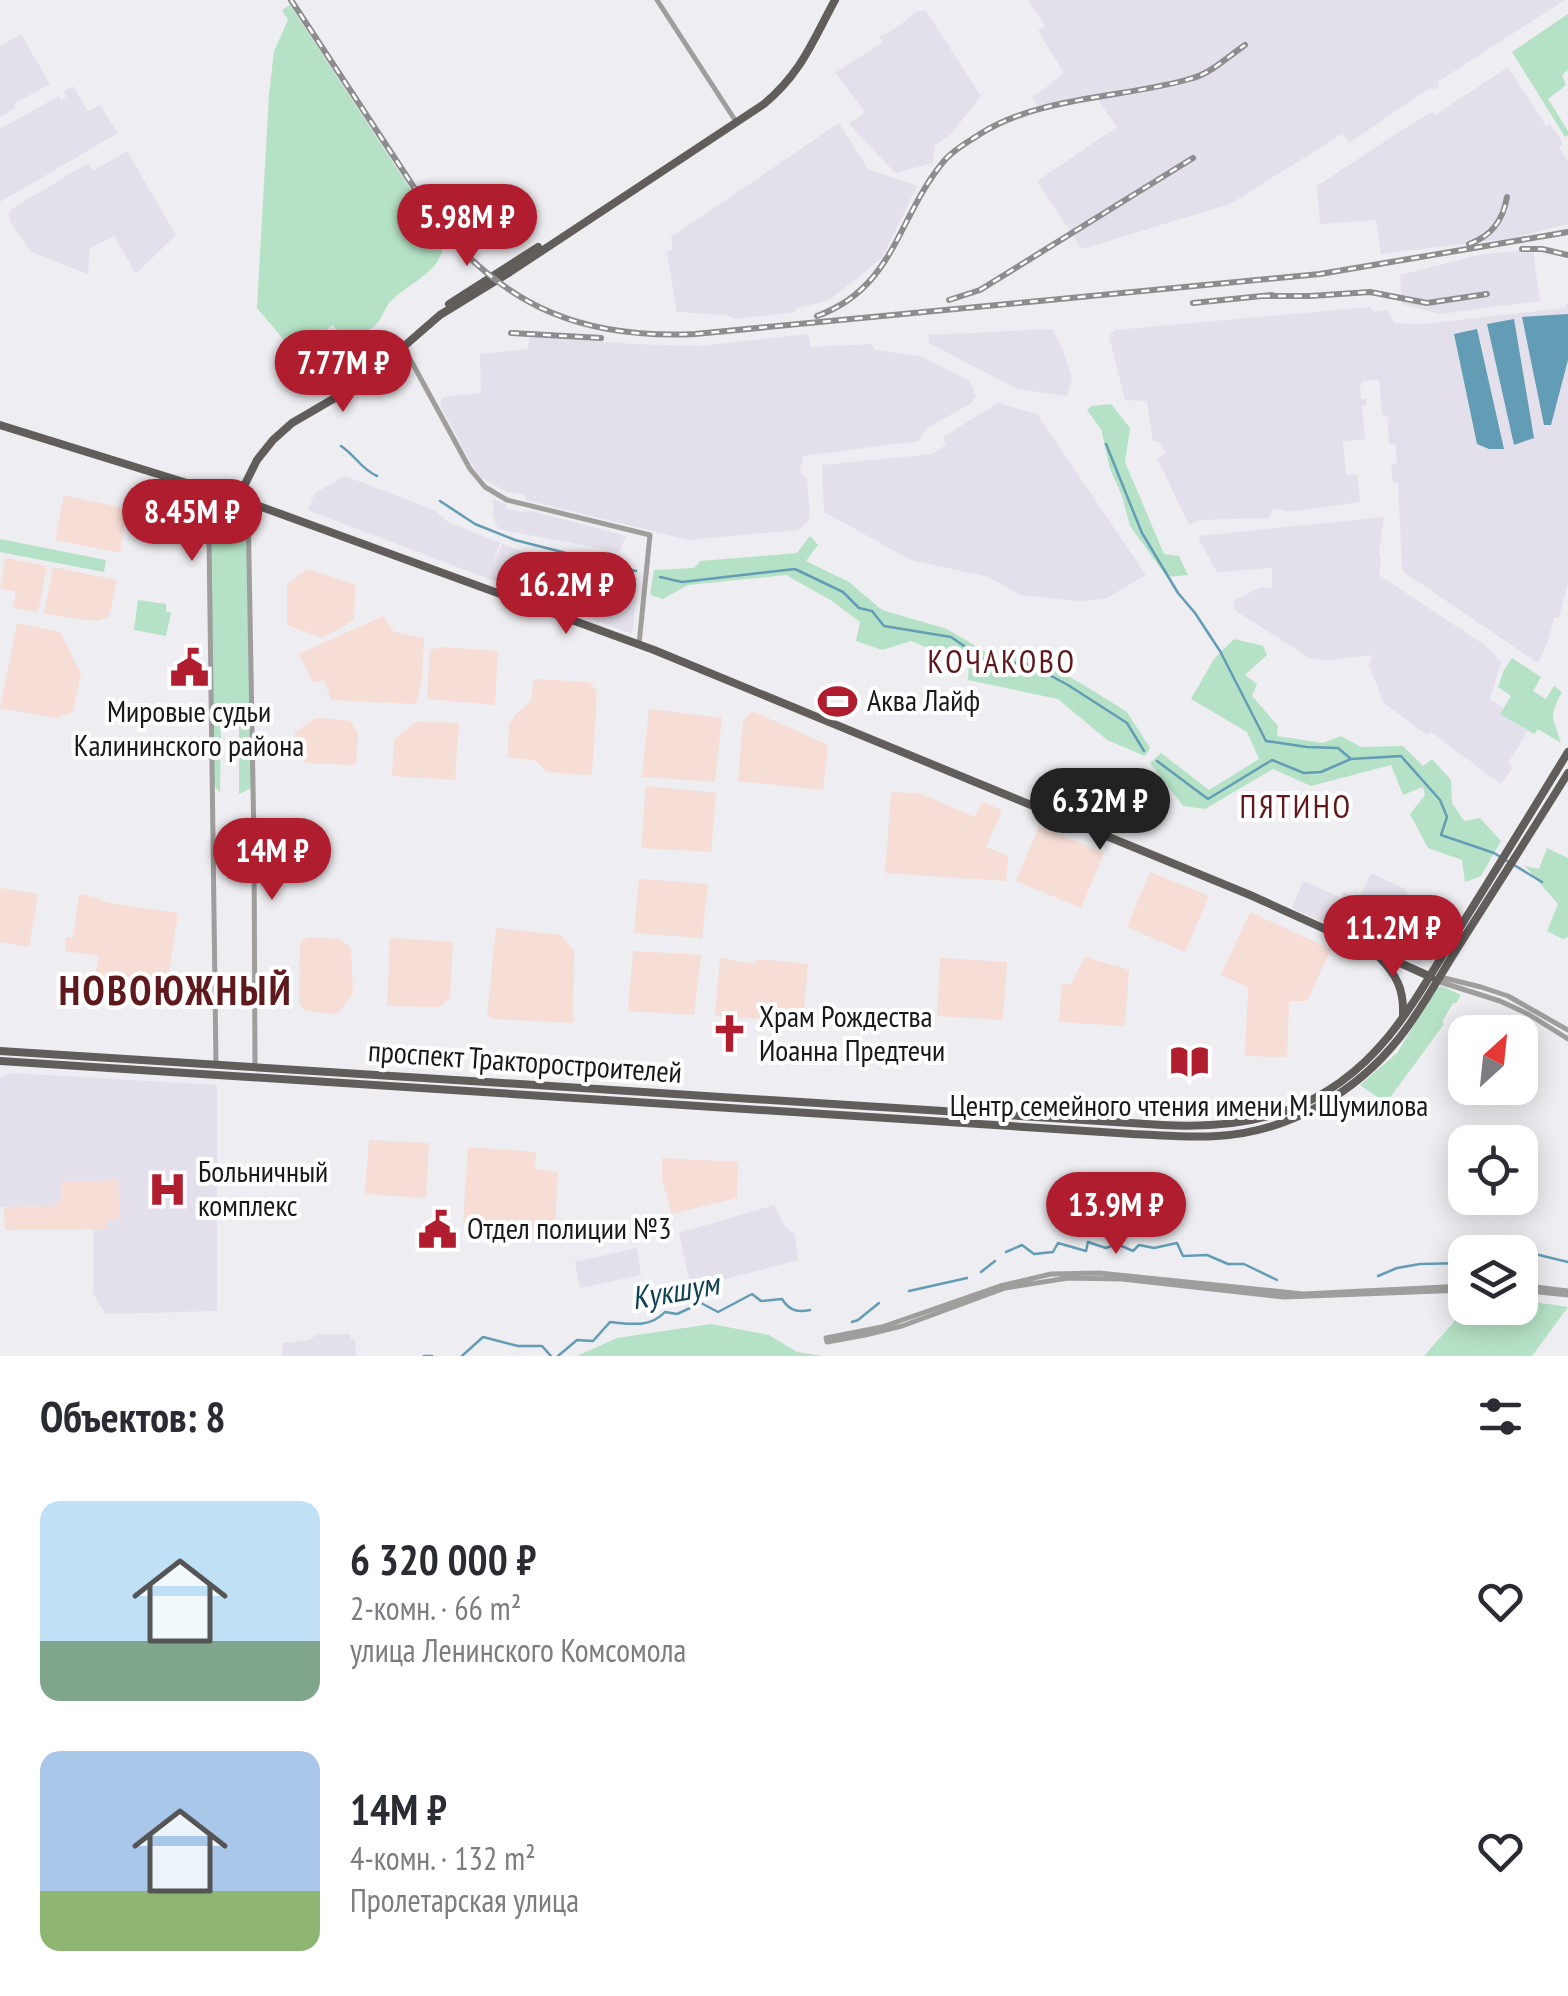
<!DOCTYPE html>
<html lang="ru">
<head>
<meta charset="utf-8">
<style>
	:root { --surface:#fff; --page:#f2f2f3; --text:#2b2b33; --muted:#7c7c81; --accent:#b01d2f }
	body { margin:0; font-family:"PT Sans Narrow",sans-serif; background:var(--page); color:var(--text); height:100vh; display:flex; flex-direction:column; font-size:38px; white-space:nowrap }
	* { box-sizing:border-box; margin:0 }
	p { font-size:32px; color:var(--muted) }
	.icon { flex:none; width:55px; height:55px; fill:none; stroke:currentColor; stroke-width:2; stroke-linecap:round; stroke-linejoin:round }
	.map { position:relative; height:1356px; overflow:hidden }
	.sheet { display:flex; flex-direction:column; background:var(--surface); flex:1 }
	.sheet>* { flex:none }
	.needle { width:65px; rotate:27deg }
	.tools { position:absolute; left:1448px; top:1015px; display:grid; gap:20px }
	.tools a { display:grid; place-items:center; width:90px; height:90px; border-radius:20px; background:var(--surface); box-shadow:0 5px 25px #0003; font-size:50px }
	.price { position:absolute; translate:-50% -85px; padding:0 22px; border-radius:35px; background:var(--accent); color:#fff; font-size:32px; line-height:65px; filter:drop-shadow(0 2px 5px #0008) }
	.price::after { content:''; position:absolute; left:50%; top:60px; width:30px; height:22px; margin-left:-15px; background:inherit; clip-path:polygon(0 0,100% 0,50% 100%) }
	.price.selected { background:#222; color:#fff }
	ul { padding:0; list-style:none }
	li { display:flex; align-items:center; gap:30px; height:250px; padding:0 40px }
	li span { display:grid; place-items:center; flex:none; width:280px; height:200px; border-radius:20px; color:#555 }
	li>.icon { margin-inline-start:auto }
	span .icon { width:120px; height:120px; fill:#fffc; stroke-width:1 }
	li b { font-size:42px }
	h2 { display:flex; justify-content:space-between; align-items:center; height:120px; padding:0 40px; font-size:42px }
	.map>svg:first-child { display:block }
	.built { fill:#e4e0eb }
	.education { fill:#f6ddd5 }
	.green { fill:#b5e2c6 }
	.water { fill:#639cb5 }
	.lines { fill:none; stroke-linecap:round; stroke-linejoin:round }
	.stream { stroke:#639cb5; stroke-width:2.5 }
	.minor { stroke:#9f9e9d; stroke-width:5 }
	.major { stroke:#605d5b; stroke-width:8 }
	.rail-casing { stroke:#8d8c8f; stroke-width:6 }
	.rail { stroke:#fff; stroke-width:2.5; stroke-dasharray:8; stroke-linecap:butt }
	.labels { text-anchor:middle; stroke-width:8; stroke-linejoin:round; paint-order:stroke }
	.poi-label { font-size:30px; fill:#19181a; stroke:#fff; text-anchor:start }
	.street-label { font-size:30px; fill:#19181a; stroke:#fff }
	.neighbourhood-label { font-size:32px; letter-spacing:2.5px; fill:#5f191d; stroke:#fff }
	.water-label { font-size:32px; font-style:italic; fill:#114355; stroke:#fff }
	.district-label { font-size:40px; font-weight:bold; letter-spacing:2.5px; fill:#5f191d; stroke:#fff }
</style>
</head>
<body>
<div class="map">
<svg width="1568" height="1356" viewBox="0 0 1568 1356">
	<rect width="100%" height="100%" fill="#eeedf1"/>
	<path class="built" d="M1028,0H1565L1437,82L1439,87L1434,90L1431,87L1349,143L1342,134L1230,204L1082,249L1037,181L1117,127L1097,99L1041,111L1032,98L1064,73L1038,31L1045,26Z
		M918,11H926L981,96L951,134L935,145L933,163L895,173L849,124L865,112L835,73L883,42L879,36L889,33Z
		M21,34L50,84L14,104L16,108L0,117V46Z
		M1508,67L1546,126L1550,124L1563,143L1559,147L1568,161V224L1512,238L1381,254L1376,220L1320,224L1317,186L1405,128L1432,112L1435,115Z
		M73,86L88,111L100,105L118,133L0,202V129L59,96L61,100L66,97L64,91Z
		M839,123L868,169L917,186L882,258L828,301L796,308V312L735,319L726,315L677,312L667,252L673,249L671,237Z
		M127,151L176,235L136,274L114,236L90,248L88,274L31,252L10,221L9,213L13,208L88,163L93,171Z
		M1533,250L1540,301L1440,314L1402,304L1400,275L1483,254Z
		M1568,303V583L1559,618H1554L1548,641L1538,663L1405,573L1402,567L1398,483H1393L1391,465L1397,464L1395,444H1389L1388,418L1382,414L1379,380L1364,381L1360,386L1361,399H1366V405L1362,406L1365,439L1343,441L1346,475H1357L1360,502L1288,512L1273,508L1269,518L1199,520L1189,525L1157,458L1166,453L1160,442L1153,441L1147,401L1125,400L1109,336L1115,330L1370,307L1375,312L1387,310L1394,323L1422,324L1564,308Z
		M1052,329L1062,347L1072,378L1067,396L1017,389L929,343L928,335Z
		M808,334L811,347L871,344L875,350L920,356L970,381L976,396L970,404L927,428L918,441L803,456L800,472L807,478L810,517L806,524L798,530L688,540L526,500L524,495L507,492L483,479L476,472L440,405L443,397L481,393L480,354L528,349L529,336L634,344L700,346Z
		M998,403L1037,414L1146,575L1105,599L1079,601L1020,595L989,577L911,560L824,512L822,465L933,454L946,444L943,437Z
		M345,476L434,510L448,522L500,543L491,570L502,544L581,573L584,568L601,575L604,570L613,574L612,578L638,588L632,634L308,510L315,493Z
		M492,499L506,504L505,508L522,512L532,511L626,536L619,552L498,529L492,513L494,507Z
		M1384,517L1379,552L1381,559L1379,575L1486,646L1501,662L1490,699L1503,708L1501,714L1528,731L1508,763L1513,767L1501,784L1431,732L1427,735L1384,703L1369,666L1372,655L1328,660L1309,658L1233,609L1235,600L1261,587L1272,588V568L1217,572L1199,540V536Z
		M1371,873L1405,889L1410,899L1443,915L1420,965L1292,908L1303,881L1341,898L1344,892L1359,899Z
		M11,1073L217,1085V1311L106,1314L93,1294V1229H105L62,1182L61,1197L55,1206L0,1207V1077Z
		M774,1205L785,1227L795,1234L798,1260L691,1288L679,1233Z
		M637,1248L641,1275L580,1288L575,1262Z
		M350,1334L351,1339H355L356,1356H282L283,1343L308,1340L317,1335Z"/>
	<path class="education" d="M64,495L127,509L120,553L55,540Z
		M5,558L47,566L38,612L13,608L16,592L0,588Z
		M53,567L117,580L109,617L96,621L44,614Z
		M308,569L355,585L354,620L322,638L287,625V584Z
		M383,616L394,632L424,638L422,682L416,704L331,700L324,680L313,682L299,654Z
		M17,623L60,632L81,674L73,712L56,718L0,708Z
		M442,647L498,651L495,705L427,699L430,650Z
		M534,679L589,682L597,691L592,775L547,772L536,761L508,757L509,725L516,714L531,701Z
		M649,709L722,718L715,782L642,777Z
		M752,711L828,745L823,790L738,781L743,722Z
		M316,718L350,721L358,734L356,765L306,763L295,751V732Z
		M416,722L459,723L455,780L392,776L394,739Z
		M646,786L716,793L711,852L641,848Z
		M891,792L921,794L975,817L982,802L1002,810L986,847L1008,856L1006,881L885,873Z
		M1039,826L1104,853L1081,908L1016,881Z
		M1150,872L1209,896L1185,952L1127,927Z
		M639,879L708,884L702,938L634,933Z
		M0,888L38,894L29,947L0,942Z
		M79,894L94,897L108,903L178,913L165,999L93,986L99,956L65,951L66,937L73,938Z
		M1250,912L1331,949L1307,1001H1289L1287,1057L1245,1056L1248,987L1221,975Z
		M496,928L561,935L574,951L573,1023L494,1019L487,1014Z
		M307,937L339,939L351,947L353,994L337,1014L306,1011L299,1004L300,943Z
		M390,938L453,942L450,998L439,1007L387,1006Z
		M633,951L701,955L694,1015L628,1011Z
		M1085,957L1129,970L1125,1026L1059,1022L1062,983L1071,984Z
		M720,958L753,964L758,959L808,964L803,1022L715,1016Z
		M940,958L1007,962L1003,1020L937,1016Z
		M369,1140L429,1143L426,1198L365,1194Z
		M468,1147L536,1152L535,1169L558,1172L555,1230L463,1225Z
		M662,1158L738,1162L737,1198L672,1214L662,1180Z
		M118,1180L120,1219L106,1221V1229L5,1230L4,1207L55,1206L61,1197V1182Z"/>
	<path class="green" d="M290,5L441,236C451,268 409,282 391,301C383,309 383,320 373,327C365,333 353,336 343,339L333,325L295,353L257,308L269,95L274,51L288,20L282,10Z
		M1568,14V70L1562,75L1566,85L1548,99L1568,131V135L1565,137L1512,52Z
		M1111,404L1130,428L1125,462L1164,554L1179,556L1188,575L1167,577L1130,526L1122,496L1110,469L1101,429L1087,410L1092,406Z
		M169,485L195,490L246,508L253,787L239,794V727H221L220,793L211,781L207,529Z
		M810,536L818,545L806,561L849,582L882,610L947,629L996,658L1016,654L1041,661L1082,684L1127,712L1150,748L1145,756L1107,740L1058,699L968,680L969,665L911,641L882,650L856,641L860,622L832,601L786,575L688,585L663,599L650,595L654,570L694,568L700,561L797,553Z
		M0,539L106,560L104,572L0,552Z
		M138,600L166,604V611L171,613L166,636L134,630Z
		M1234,639L1263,646L1267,655L1245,675L1257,684L1252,696L1278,726L1277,736L1323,743L1341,736L1361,747L1403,746L1423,766L1432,759L1451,780L1452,803L1464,821L1480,818L1501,841L1481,876L1465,882L1462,860L1428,848L1410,814L1425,795L1423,787L1403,795L1391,765L1311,786L1273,769L1205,809L1183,806L1150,763L1161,753L1209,790L1259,759L1247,732L1191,699L1214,659Z
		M1512,658L1541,677L1533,691L1546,699L1554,686L1562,692C1548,718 1553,716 1561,743L1538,729L1534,734L1500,714L1511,696L1498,687L1504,670Z
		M1547,848L1568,858V937L1563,939L1547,931L1558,904L1525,866L1539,869Z
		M1442,986L1461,995L1456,1003H1453L1442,1022L1444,1024L1386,1103L1360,1085L1397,1053L1437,988Z
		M1520,1300L1568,1307L1532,1356H1424L1466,1308H1520Z
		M711,1324L769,1335L797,1352L823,1356H577L617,1338Z"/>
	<path class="water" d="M1568,314V360L1551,425H1544L1522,317Z
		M1514,319L1534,438L1514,445L1487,324Z
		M1477,329L1504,449H1489L1477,444L1454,334Z"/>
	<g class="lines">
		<path class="stream" d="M1106,444L1142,533L1178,593L1195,613L1220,651L1266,741L1307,747L1338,748L1351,759
			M341,446C356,456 361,469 377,476
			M440,501L475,524L515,540L636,571
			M660,577L682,582L795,569L843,592L859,608L872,611L884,626L951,637L999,670L1016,663L1031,665L1068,685L1127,723L1144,751
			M1157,761L1208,799L1272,760L1304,773L1321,772L1351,759L1401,756L1440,800L1447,817L1441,835L1494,853L1542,882
			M1006,1252L1022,1245L1034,1254L1053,1252L1058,1243L1086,1251L1088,1242L1106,1248L1117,1244L1133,1251L1139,1245L1154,1248L1177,1243L1183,1256L1207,1255L1228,1264H1244L1277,1280
			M1520,1257L1535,1254L1568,1262
			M981,1272L995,1261
			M1378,1276L1397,1268L1420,1264L1465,1263
			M909,1291L967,1278
			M852,1322L858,1320L879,1303
			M424,1356H432
			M462,1356L483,1337L518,1346H542L551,1356
			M558,1356L577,1340L593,1341L610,1322C631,1324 650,1328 665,1312L677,1314L701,1303L718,1312L752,1294L761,1301L782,1299C789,1310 797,1313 810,1310"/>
		<path class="minor" d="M657,0L735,120
			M403,346L470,469L485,487L507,500L650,535L639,644
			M162,475L205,523L209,537L216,1065
			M248,502L254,841L255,1067
			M1440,977L1481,987L1508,996L1568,1030
			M1437,981L1500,1001L1528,1014L1568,1039
			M1520,1285L1568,1291
			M1465,1286L1303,1294L1099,1273L1051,1274L1000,1286L882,1327L826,1338L827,1342L865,1335L902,1326L1005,1288L1068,1278L1122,1279L1284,1297L1465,1290
			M1520,1290L1568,1295"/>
		<path class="major" d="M449,304L538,247
			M0,425L248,502L654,650L1250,895L1431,977
			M238,498L257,460L273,440L292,423L364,381L440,315L510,272L764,104C802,72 812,42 835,0
			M1379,957C1397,975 1404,990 1403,1015
			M0,1051L1162,1125C1253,1130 1327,1111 1388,1037C1415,1004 1436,965 1459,929C1496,870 1532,811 1568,752
			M0,1061L1133,1134C1161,1135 1189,1138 1217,1136C1289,1132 1356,1093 1400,1037C1422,1009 1439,977 1458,947C1495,889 1532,831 1568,773"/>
		<defs>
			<path id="rail" d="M291,0L438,224C509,309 585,339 695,334L1320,274L1568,232
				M1469,244C1492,236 1503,220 1507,197
				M1522,249H1542L1568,255
				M1262,296H1310L1370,292L1427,303L1487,294
				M949,300L980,290L1193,158
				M1193,303L1272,295
				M817,316C895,288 897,217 944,161C953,150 968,142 980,134C1039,96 1127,98 1193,78C1211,73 1229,56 1245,45
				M511,333L601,338"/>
		</defs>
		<use href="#rail" class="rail-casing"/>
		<use href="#rail" class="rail"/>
	</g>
	<defs>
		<symbol id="civic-bare" viewBox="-9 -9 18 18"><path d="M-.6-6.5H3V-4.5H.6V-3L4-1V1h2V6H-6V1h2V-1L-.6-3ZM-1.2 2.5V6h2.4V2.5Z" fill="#b01d2f" stroke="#fff" stroke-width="2.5" paint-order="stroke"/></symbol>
		<symbol id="stadium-bare" viewBox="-9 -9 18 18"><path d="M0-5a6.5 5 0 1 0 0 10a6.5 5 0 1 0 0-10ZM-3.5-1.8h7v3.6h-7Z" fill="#b01d2f" stroke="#fff" stroke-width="2.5" paint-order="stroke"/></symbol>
		<symbol id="church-bare" viewBox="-9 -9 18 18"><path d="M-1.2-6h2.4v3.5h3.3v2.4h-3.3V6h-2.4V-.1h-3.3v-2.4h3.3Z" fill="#b01d2f" stroke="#fff" stroke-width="2.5" paint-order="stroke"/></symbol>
		<symbol id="library-bare" viewBox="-9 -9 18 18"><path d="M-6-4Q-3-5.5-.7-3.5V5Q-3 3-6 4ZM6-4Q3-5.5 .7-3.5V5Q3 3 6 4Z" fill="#b01d2f" stroke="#fff" stroke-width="2.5" paint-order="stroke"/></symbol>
		<symbol id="hospital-bare" viewBox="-9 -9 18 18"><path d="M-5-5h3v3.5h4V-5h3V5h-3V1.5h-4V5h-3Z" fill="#b01d2f" stroke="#fff" stroke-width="2.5" paint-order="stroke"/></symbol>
	</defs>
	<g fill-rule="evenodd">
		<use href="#civic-bare" x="162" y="640" width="55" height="55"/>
		<use href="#stadium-bare" x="810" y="674" width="55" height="55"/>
		<use href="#church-bare" x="702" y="1006" width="55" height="55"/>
		<use href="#library-bare" x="1162" y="1034" width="55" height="55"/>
		<use href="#hospital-bare" x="140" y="1162" width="55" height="55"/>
		<use href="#civic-bare" x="410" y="1202" width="55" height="55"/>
	</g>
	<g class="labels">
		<g class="poi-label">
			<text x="867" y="711">Аква Лайф</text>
			<text x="189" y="722" text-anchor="middle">Мировые судьи<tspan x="189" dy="34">Калининского района</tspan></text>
			<text x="759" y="1027">Храм Рождества<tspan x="759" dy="34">Иоанна Предтечи</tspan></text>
			<text x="1189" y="1116" text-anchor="middle">Центр семейного чтения имени М. Шумилова</text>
			<text x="198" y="1182">Больничный<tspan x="198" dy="34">комплекс</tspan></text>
			<text x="467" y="1239">Отдел полиции №3</text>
		</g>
		<g class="street-label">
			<text transform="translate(525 1062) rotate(4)" y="10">проспект Тракторостроителей</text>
		</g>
		<g class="neighbourhood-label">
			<text x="1002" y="673">КОЧАКОВО</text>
			<text x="1296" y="818">ПЯТИНО</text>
		</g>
		<g class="water-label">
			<text transform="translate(675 1291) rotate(-10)" y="11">Кукшум</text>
		</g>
		<g class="district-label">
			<text x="176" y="1005">НОВОЮЖНЫЙ</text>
		</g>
	</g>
</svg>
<div class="tools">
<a><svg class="needle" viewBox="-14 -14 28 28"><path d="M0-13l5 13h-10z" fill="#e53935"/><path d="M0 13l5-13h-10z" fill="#7c7c81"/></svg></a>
<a><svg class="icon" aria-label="locate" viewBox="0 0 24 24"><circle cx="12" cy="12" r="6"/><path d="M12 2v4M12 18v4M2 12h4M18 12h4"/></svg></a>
<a><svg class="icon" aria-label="layers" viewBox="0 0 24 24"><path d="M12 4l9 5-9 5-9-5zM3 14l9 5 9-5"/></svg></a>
</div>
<b class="price" style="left:467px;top:269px">5.98M ₽</b>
<b class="price" style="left:343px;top:415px">7.77M ₽</b>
<b class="price" style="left:192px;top:564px">8.45M ₽</b>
<b class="price" style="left:566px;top:637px">16.2M ₽</b>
<b class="price selected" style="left:1100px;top:853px">6.32M ₽</b>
<b class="price" style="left:272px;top:903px">14M ₽</b>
<b class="price" style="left:1393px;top:980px">11.2M ₽</b>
<b class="price" style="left:1116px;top:1257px">13.9M ₽</b>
</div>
<section class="sheet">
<h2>Объектов: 8<svg class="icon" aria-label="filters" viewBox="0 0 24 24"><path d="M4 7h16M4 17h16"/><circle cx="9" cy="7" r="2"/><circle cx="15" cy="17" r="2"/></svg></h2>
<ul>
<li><span style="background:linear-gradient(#bfe0f5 70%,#7fa58c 0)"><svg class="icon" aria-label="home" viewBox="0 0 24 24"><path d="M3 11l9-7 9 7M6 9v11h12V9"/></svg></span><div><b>6 320 000 ₽</b><p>2-комн. · 66 m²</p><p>улица Ленинского Комсомола</p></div><svg class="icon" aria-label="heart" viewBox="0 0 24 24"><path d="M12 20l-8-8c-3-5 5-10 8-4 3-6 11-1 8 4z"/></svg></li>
<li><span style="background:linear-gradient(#a9c7e8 70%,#8fb573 0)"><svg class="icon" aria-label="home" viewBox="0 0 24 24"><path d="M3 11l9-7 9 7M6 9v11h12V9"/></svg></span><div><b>14M ₽</b><p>4-комн. · 132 m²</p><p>Пролетарская улица</p></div><svg class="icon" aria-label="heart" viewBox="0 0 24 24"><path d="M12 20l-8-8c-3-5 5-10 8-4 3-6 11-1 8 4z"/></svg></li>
</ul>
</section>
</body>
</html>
